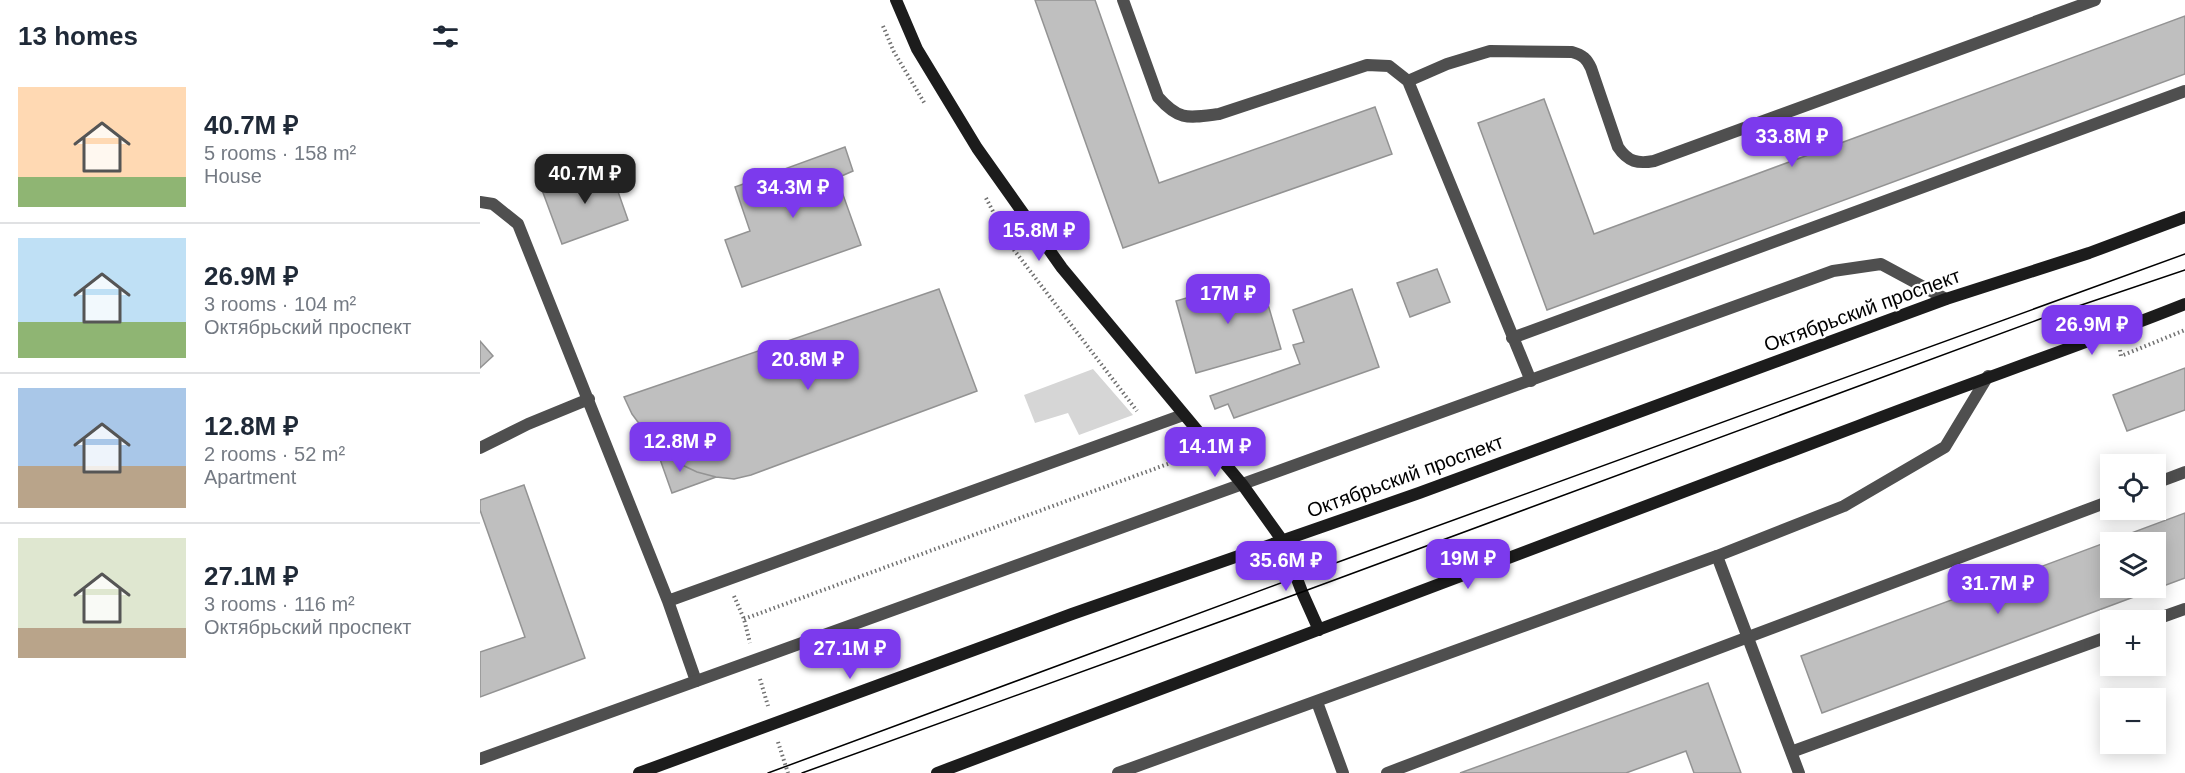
<!DOCTYPE html>
<html lang="en">
<head>
<meta charset="utf-8">
<style>
	:root { --surface:#fff; --page:#f2f2f3; --text:#1f2937; --muted:#747a83; --line:#e0e1e3; --accent:#7c3aed }
	body { margin:0; font-family:Helvetica,sans-serif; background:var(--page); color:var(--text); height:100vh; display:flex; flex-direction:column; font-size:22px; white-space:nowrap }
	* { box-sizing:border-box; margin:0 }
	p { font-size:20px; color:var(--muted) }
	.icon { flex:none; width:33px; height:33px; fill:none; stroke:currentColor; stroke-width:2; stroke-linecap:round; stroke-linejoin:round }
	.map { position:relative; flex:1; overflow:hidden }
	.side { display:flex; flex-direction:column; background:var(--surface); width:480px }
	.side>* { flex:none }
	.fabs { position:absolute; left:1620px; top:454px; display:grid; gap:12px }
	.fabs a { display:grid; place-items:center; width:66px; height:66px; border-radius:0px; background:var(--surface); box-shadow:0 3px 15px #0003; font-size:30px }
	.price { position:absolute; translate:-50% -51px; padding:0 14px; border-radius:12px; background:var(--accent); color:#fff; font-size:20px; line-height:39px; filter:drop-shadow(0 2px 3px #0008) }
	.price::after { content:''; position:absolute; left:50%; top:36px; width:18px; height:14px; margin-left:-9px; background:inherit; clip-path:polygon(0 0,100% 0,50% 100%) }
	.price.on { background:#222; color:#fff }
	ul { padding:0; list-style:none }
	li { display:flex; align-items:center; gap:18px; height:150px; padding:0 18px }
	li+li { border-top:2px solid var(--line) }
	li span { display:grid; place-items:center; flex:none; width:168px; height:120px; border-radius:0px; color:#555 }
	li>.icon { margin-inline-start:auto }
	span .icon { width:72px; height:72px; fill:#fffc; stroke-width:1 }
	li b { font-size:26px }
	h2 { display:flex; justify-content:space-between; align-items:center; height:72px; padding:0 18px; font-size:26px }
	main { display:flex; flex:1; min-height:0 }
	.map>svg:first-child { display:block }
	.green { fill:#d6d6d6 }
	.building { fill:#bfbfbf; stroke:#939393; stroke-width:1.5; fill-rule:evenodd }
	.lines { fill:none; stroke-linecap:round; stroke-linejoin:round }
	.path { stroke:#717171; stroke-width:4; stroke-dasharray:1.5 3; stroke-linecap:butt }
	.lane { stroke:#4f4f4f; stroke-width:12 }
	.street { stroke:#4f4f4f; stroke-width:12 }
	.secondary { stroke:#1c1c1c; stroke-width:12 }
	.tram { stroke:#000; stroke-width:1.5 }
	.labels { text-anchor:middle; stroke-width:4.5; stroke-linejoin:round; paint-order:stroke }
	.street-label { font-size:20px; fill:#000; stroke:#fff }
</style>
</head>
<body>
<main>
<section class="side">
<h2>13 homes<svg class="icon" aria-label="filters" viewBox="0 0 24 24"><path d="M4 7h16M4 17h16"/><circle cx="9" cy="7" r="2"/><circle cx="15" cy="17" r="2"/></svg></h2>
<ul>
<li><span style="background:linear-gradient(#ffd9b3 75%,#8fb573 0)"><svg class="icon" aria-label="home" viewBox="0 0 24 24"><path d="M3 11l9-7 9 7M6 9v11h12V9"/></svg></span><div><b>40.7M ₽</b><p>5 rooms · 158 m²</p><p>House</p></div></li>
<li><span style="background:linear-gradient(#bfe0f5 70%,#8fb573 0)"><svg class="icon" aria-label="home" viewBox="0 0 24 24"><path d="M3 11l9-7 9 7M6 9v11h12V9"/></svg></span><div><b>26.9M ₽</b><p>3 rooms · 104 m²</p><p>Октябрьский проспект</p></div></li>
<li><span style="background:linear-gradient(#a9c7e8 65%,#b9a48a 0)"><svg class="icon" aria-label="home" viewBox="0 0 24 24"><path d="M3 11l9-7 9 7M6 9v11h12V9"/></svg></span><div><b>12.8M ₽</b><p>2 rooms · 52 m²</p><p>Apartment</p></div></li>
<li><span style="background:linear-gradient(#dfe7d0 75%,#b9a48a 0)"><svg class="icon" aria-label="home" viewBox="0 0 24 24"><path d="M3 11l9-7 9 7M6 9v11h12V9"/></svg></span><div><b>27.1M ₽</b><p>3 rooms · 116 m²</p><p>Октябрьский проспект</p></div></li>
</ul>
</section>
<div class="map">
<svg width="1705" height="773" viewBox="0 0 1705 773">
	<rect width="100%" height="100%" fill="#fff"/>
	<path class="green" d="M613,369L653,415L599,435L588,413L555,423L544,395Z"/>
	<path class="building" d="M555,0H615L679,183L895,107L912,154L643,248Z
		M1705,16V74L1067,310L998,123L1064,99L1114,234Z
		M365,147L373,171L357,178L381,245L262,287L245,240L270,231L255,187Z
		M129,166L148,220L82,244L62,190Z
		M957,269L970,302L930,317L917,283Z
		M780,277L801,349L716,373L696,301Z
		M459,289L497,391L271,475L254,479L236,477L217,472L200,464L175,445L152,414L144,397Z
		M872,289L899,367L754,418L748,404L735,409L730,396L820,364L813,345L824,342L813,310Z
		M0,341L13,356L0,368Z
		M1705,368V410L1647,431L1633,395Z
		M175,445L200,464L217,472L236,477L192,493Z
		M44,485L105,658L0,697V652L45,637L0,510V500Z
		M1705,513V578L1342,713L1321,656ZM1630,543H1676V588H1630Z
		M1228,683L1261,773H1214L1206,751L1146,773H980Z"/>
	<g class="lines">
		<path class="path" d="M403,26L414,52L445,104
			M506,198L531,246L657,411
			M1640,350L1641,356L1705,330
			M254,596L264,619L270,643
			M264,619L715,454
			M280,679L288,706
			M298,742L308,773"/>
		<path class="lane" d="M643,0L678,97C699,121 708,118 739,114L887,65L909,66L928,81L1051,381
			M928,81L967,64L1010,51L1092,52C1103,55 1107,59 1111,68L1138,147C1148,162 1158,164 1174,161L1615,0
			M0,202L13,204L38,224L188,601L216,681
			M1032,338L1705,91
			M0,448L48,424L109,399
			M1676,483L1705,472
			M1237,556L1319,773
			M188,601L703,415
			M1671,621L1705,609
			M837,702L863,773
			M1311,752L1630,636
			M907,773L1630,501"/>
		<path class="street" d="M0,759L1353,271L1401,264L1466,299
			M638,773L1237,556L1364,506L1465,447L1508,376"/>
		<path class="secondary" d="M416,0L437,49L497,148L582,268L762,484L802,540L822,592L839,630
			M159,773L592,614L939,493L1466,299L1609,253L1705,217
			M457,773C764,658 1072,542 1378,426C1487,384 1597,347 1705,304"/>
		<path class="tram" d="M288,773L817,577L1705,254
			M322,773L822,592L1560,319L1705,270"/>
	</g>
	<g class="labels">
		<g class="street-label">
			<text transform="translate(1382 310) rotate(-20)" y="7">Октябрьский проспект</text>
			<text transform="translate(925 476) rotate(-20)" y="7">Октябрьский проспект</text>
		</g>
	</g>
</svg>
<div class="fabs">
<a><svg class="icon" aria-label="locate" viewBox="0 0 24 24"><circle cx="12" cy="12" r="6"/><path d="M12 2v4M12 18v4M2 12h4M18 12h4"/></svg></a>
<a><svg class="icon" aria-label="layers" viewBox="0 0 24 24"><path d="M12 4l9 5-9 5-9-5zM3 14l9 5 9-5"/></svg></a>
<a>+</a>
<a>−</a>
</div>
<b class="price" style="left:1312px;top:168px">33.8M ₽</b>
<b class="price on" style="left:105px;top:205px">40.7M ₽</b>
<b class="price" style="left:313px;top:219px">34.3M ₽</b>
<b class="price" style="left:559px;top:262px">15.8M ₽</b>
<b class="price" style="left:748px;top:325px">17M ₽</b>
<b class="price" style="left:1612px;top:356px">26.9M ₽</b>
<b class="price" style="left:328px;top:391px">20.8M ₽</b>
<b class="price" style="left:200px;top:473px">12.8M ₽</b>
<b class="price" style="left:735px;top:478px">14.1M ₽</b>
<b class="price" style="left:988px;top:590px">19M ₽</b>
<b class="price" style="left:806px;top:592px">35.6M ₽</b>
<b class="price" style="left:1518px;top:615px">31.7M ₽</b>
<b class="price" style="left:370px;top:680px">27.1M ₽</b>
</div>
</main>
</body>
</html>
